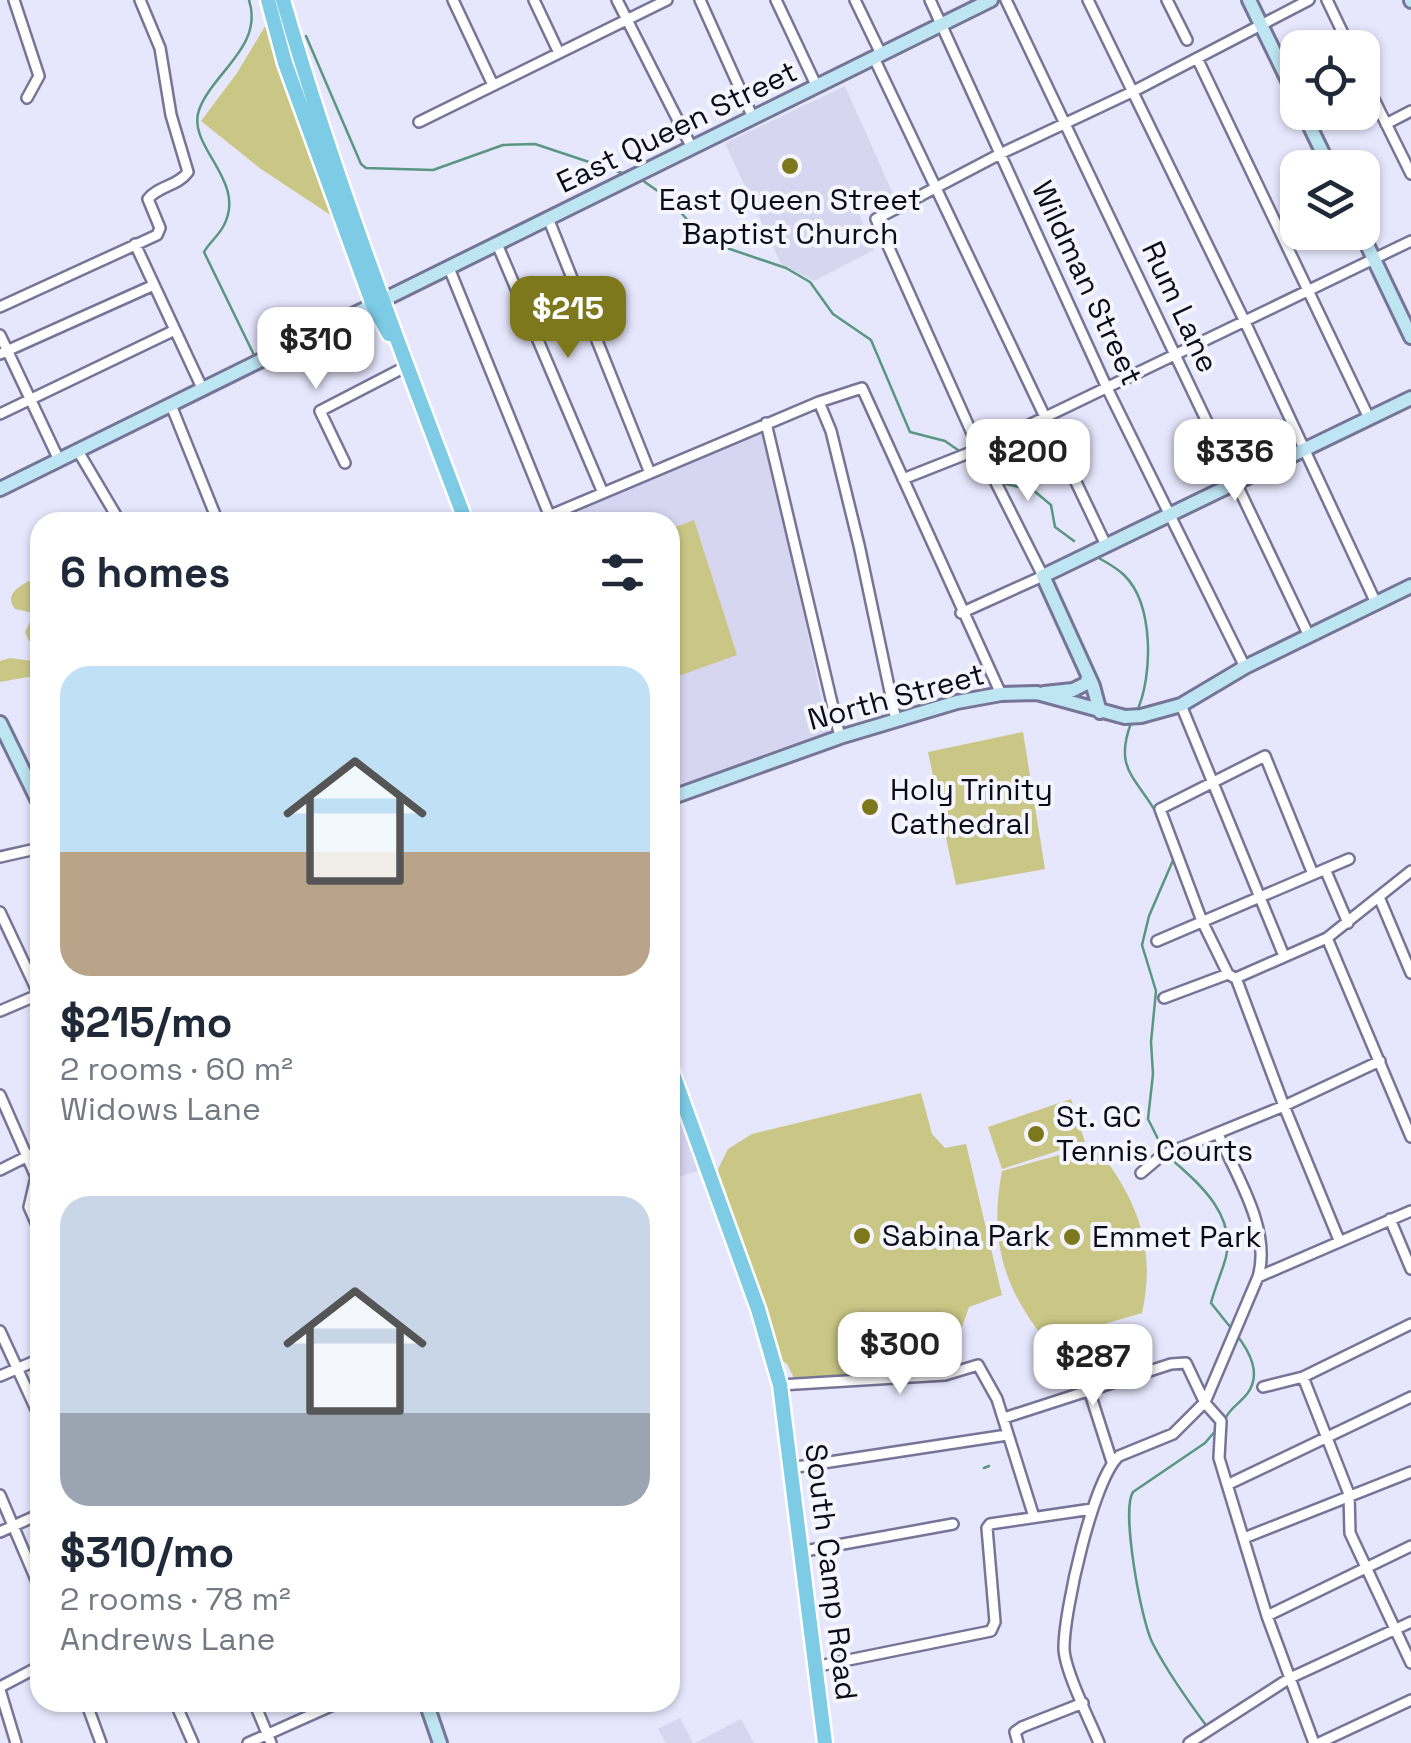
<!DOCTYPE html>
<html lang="en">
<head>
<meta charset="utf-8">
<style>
	:root { --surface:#fff; --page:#f2f2f3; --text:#1f2937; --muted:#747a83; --accent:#7e781d }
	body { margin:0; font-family:"Space Grotesk",sans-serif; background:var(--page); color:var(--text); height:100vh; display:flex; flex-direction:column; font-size:38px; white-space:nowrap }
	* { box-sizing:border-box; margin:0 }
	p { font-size:32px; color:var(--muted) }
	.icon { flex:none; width:55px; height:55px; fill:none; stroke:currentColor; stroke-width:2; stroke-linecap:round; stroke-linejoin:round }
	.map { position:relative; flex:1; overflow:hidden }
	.side { position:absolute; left:30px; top:512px; width:650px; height:1200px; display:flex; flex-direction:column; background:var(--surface); border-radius:30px; box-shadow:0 2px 8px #0004 }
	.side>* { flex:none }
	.fabs { position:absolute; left:1280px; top:30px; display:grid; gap:20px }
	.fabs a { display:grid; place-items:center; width:100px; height:100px; border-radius:20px; background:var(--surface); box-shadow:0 2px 8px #0004; font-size:50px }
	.price { position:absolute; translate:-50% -85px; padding:0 22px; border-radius:20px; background:#fff; color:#222; font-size:32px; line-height:65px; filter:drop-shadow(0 2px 5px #0008) }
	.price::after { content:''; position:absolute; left:50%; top:60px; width:30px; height:22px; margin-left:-15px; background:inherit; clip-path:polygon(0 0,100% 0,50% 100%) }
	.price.active { background:var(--accent); color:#fff }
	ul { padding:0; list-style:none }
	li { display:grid; align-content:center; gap:20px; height:530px; padding:0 30px }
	li span { display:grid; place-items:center; height:310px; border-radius:30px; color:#555 }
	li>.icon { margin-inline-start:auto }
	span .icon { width:180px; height:180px; fill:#fffc; stroke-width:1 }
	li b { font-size:42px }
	h2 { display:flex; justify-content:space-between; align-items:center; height:120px; padding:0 30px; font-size:42px }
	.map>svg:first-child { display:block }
	.built { fill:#d6d6f0 }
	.green { fill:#cac786 }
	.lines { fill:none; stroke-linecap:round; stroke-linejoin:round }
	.stream { stroke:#599781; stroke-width:2.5 }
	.street-casing { stroke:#767597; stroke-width:14 }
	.secondary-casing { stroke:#767597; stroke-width:18 }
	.primary-casing { stroke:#fff; stroke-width:19 }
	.street { stroke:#fff; stroke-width:9 }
	.secondary { stroke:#bee5f2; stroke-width:12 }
	.primary { stroke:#7dcbe5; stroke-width:14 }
	.poi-dot { fill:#7e781d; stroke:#f5f5fd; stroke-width:4 }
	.labels { text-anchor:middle; stroke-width:8; stroke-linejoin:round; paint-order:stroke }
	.street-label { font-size:30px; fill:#0c0b17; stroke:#f5f5fd }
	.poi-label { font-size:30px; fill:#0c0b17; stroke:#f5f5fd; text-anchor:start }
</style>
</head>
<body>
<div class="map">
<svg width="1411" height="1743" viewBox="0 0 1411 1743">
	<rect width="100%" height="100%" fill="#e6e6fd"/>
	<path class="built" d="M845,86L894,196L859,214L874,250L814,281L781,264L725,143Z
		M766,432L829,736L670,788V522H564L562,513Z
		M679,1107L700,1170L670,1180V1111Z
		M680,1718L693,1743H666L658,1729Z
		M741,1719L754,1743H695Z"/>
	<path class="green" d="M270,18L332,216L261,169L201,121L237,73Z
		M694,520L737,655L670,679V529Z
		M29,581L40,589V642L36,644L29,641L25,632L34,613L15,609C4,595 18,587 29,581Z
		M10,658L40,662V679L28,677L0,682V661Z
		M1023,732L1045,869L956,885L928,752Z
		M921,1093L932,1134L945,1148L966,1144L1002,1295L969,1307L946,1372L796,1382L787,1364L777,1357L714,1177L728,1149L752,1134Z
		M1071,1099L1085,1142L1002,1169L988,1127Z
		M1095,1145C1136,1198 1157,1245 1142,1313L1046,1341C1003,1288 989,1239 1002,1171Z"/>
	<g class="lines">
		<path class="stream" d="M249,0C264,46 213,72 199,110C186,147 249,181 223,227C218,236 209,243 204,252L255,357
			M306,36L361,164L366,168L433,170L503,145L535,144L625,174
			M642,180L669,199L691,224L718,245L786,268L810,282L833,314L871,340L910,432L945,441L958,450
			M969,459L990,480
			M1006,484L1033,490L1051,505L1055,527L1074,541
			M1097,557C1106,562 1117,568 1124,575C1154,604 1153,676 1137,711
			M1131,723C1114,769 1135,776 1157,814
			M1164,1151L1148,1119L1153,1074L1151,1042L1156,991L1142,945L1149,916L1174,858
			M1169,1157C1197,1182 1236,1213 1226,1257C1222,1272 1215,1287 1211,1303L1231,1328
			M1225,1419C1230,1408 1239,1404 1247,1394C1262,1374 1250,1352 1236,1334
			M984,1468L989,1466
			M1208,1728C1188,1701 1168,1673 1153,1644C1141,1622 1121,1510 1133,1492L1205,1443L1217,1429"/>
		<defs>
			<path id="street" d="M14,0L39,76L27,98
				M453,0L493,85
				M534,0L559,53
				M617,0L691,146
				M700,0L753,118
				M776,0L817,87
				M855,0L881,54
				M930,0L1107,388L1245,667
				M1006,0L1309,636
				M1088,0L1245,322L1376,603
				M1167,0L1187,40
				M1327,0L1350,48
				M874,58L1105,543
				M1197,58L1369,418
				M1362,75L1411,174
				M419,122L667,0
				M1386,124L1411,111
				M548,218L650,473
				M135,244L203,390
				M497,244L603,493
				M449,268L552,522
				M0,307L157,235L160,228L148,199C158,186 178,186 188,172L171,115L160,48L140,0
				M0,335L59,460
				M0,354L154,285
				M819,402L831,431L859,545L896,720
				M171,405L218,522
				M0,414L175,330
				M766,423L840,737
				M78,451L120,522
				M345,463L320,411L407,366
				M903,479L979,449L1411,241
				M551,515L819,402L862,388L1001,694
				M961,613L1043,576L979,449L876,219L1000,154L1134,91L1309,0
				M1181,705L1284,956
				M0,857L40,848
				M1325,869L1348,923
				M1379,897L1411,973
				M0,912L40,997
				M1327,938L1411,1137
				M1157,941L1349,859
				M1228,974L1202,921L1160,809L1265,756L1313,874
				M1236,978L1284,1106L1339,1240
				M1236,978L1327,938L1411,871
				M1164,998L1228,974L1233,977
				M0,1011L40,994
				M0,1095L36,1177L29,1207L40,1232
				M1218,1134C1236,1175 1272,1230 1258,1277
				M0,1170L40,1150
				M1141,1173L1161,1156L1284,1106L1380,1061
				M1390,1219L1411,1269
				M0,1331L40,1418
				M0,1376L40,1359
				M1303,1377L1349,1494L1350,1533L1411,1663
				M780,1385L945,1375L978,1365L997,1399L1034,1517
				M1263,1387L1303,1377L1411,1324
				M1089,1390L1112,1462
				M1004,1418L1171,1364L1186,1363L1205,1403L1221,1421L1219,1458L1267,1616L1314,1743
				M790,1468L1007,1435
				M1229,1484L1411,1397
				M0,1495L40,1589
				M0,1532L40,1514
				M1244,1538L1411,1472
				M799,1552L953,1524
				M1267,1616L1411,1546
				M814,1667L991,1631L995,1622L987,1528L990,1524L1092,1509
				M0,1687L40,1666
				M0,1690L16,1743
				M86,1702L101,1743
				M175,1702L193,1743
				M254,1702L271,1743
				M248,1743L340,1702
				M1018,1743L1015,1732L1022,1727L1083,1703
				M1099,1743C1090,1721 1064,1669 1064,1648C1064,1611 1093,1479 1119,1456L1173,1434L1205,1402L1258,1277L1411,1211
				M1189,1743L1290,1678L1411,1622
				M1319,1743L1411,1700"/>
			<path id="secondary" d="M1249,0L1298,101
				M1411,0V1
				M1303,112L1330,168
				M1361,232L1411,337
				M0,489L991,0
				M1044,693L1073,690L1087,683L1088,676
				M1100,712L1093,686L1043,576L1411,398
				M0,723L40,805
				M670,798L840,737L957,702L1001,694L1037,693L1125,717L1141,716L1181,705L1245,667L1411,586
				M426,1702L440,1743"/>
			<path id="primary" d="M268,0L285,63L373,305L389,334
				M283,0C334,177 401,351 466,522
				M670,1066L758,1309L780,1385L825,1743"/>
		</defs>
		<use href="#street" class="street-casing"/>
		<use href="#secondary" class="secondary-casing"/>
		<use href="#primary" class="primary-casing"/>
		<use href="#street" class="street"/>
		<use href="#secondary" class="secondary"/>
		<use href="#primary" class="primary"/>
	</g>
	<g class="poi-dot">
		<circle cx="790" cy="166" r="10"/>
		<circle cx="870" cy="807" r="10"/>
		<circle cx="1036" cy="1134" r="10"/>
		<circle cx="862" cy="1236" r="10"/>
		<circle cx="1072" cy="1237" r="10"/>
	</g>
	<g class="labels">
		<g class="street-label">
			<text transform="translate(677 127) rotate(-26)" y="10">East Queen Street</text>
			<text transform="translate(1087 283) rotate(65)" y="10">Wildman Street</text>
			<text transform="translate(1180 307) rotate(65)" y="10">Rum Lane</text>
			<text transform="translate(896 697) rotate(-15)" y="10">North Street</text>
			<text transform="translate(831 1572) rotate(83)" y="10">South Camp Road</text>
		</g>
		<g class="poi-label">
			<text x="790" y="210" text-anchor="middle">East Queen Street<tspan x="790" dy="34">Baptist Church</tspan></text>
			<text x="890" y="800">Holy Trinity<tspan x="890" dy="34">Cathedral</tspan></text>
			<text x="1056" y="1127">St. GC<tspan x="1056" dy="34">Tennis Courts</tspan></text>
			<text x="882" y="1246">Sabina Park</text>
			<text x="1092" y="1247">Emmet Park</text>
		</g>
	</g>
</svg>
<div class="fabs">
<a><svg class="icon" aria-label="locate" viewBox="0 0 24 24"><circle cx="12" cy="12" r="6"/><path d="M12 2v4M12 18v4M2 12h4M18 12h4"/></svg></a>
<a><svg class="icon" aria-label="layers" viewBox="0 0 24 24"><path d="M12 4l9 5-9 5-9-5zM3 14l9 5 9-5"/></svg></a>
</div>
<b class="price active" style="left:568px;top:361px">$215</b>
<b class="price" style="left:316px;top:392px">$310</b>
<b class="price" style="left:1028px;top:504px">$200</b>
<b class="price" style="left:1235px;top:504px">$336</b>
<b class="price" style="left:900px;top:1397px">$300</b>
<b class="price" style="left:1093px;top:1409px">$287</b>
<section class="side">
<h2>6 homes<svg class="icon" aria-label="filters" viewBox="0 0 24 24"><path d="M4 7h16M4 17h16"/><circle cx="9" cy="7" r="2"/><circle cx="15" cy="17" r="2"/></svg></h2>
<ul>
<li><span style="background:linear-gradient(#bfe0f5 60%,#b9a48a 0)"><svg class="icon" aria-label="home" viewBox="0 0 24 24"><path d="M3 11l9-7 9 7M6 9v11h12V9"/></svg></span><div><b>$215/mo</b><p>2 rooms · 60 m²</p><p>Widows Lane</p></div></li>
<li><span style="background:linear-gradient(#c9d6e8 70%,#9aa5b1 0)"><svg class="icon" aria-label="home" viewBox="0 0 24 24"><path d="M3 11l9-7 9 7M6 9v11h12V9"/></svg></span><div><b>$310/mo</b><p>2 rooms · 78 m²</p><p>Andrews Lane</p></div></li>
</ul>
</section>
</div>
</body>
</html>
